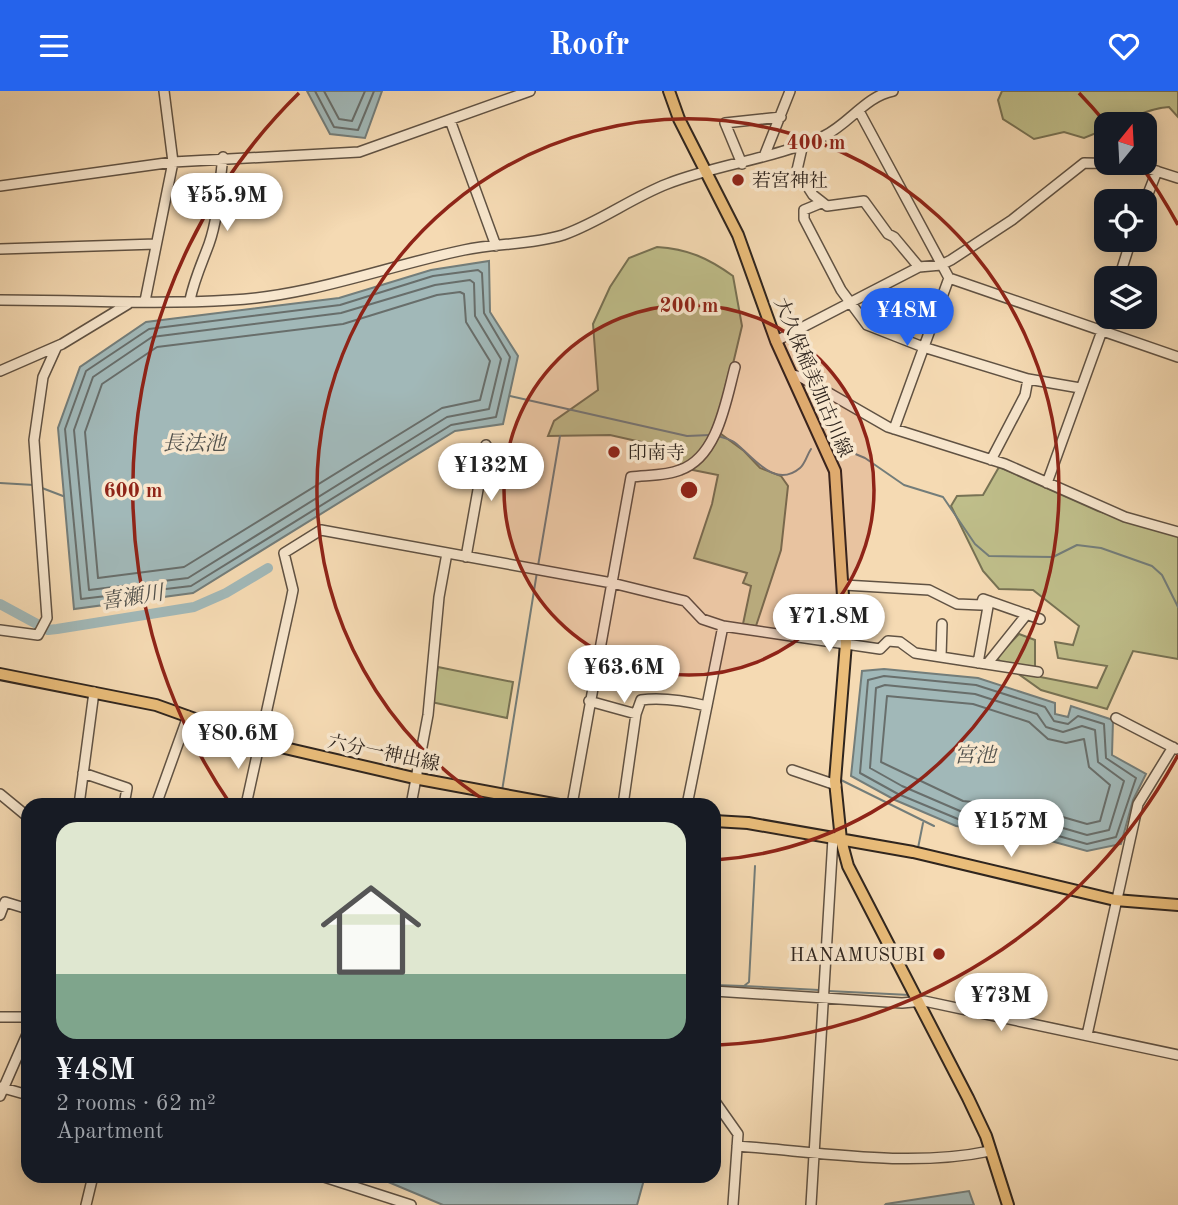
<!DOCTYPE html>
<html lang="en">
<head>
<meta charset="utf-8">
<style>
	:root { --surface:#171b24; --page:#242831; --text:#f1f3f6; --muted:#9ea1a6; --line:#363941; --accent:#2563eb }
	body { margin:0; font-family:"Old Standard TT","Noto Serif JP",serif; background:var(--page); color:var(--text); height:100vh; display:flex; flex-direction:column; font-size:26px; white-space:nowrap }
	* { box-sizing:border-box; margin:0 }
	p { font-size:23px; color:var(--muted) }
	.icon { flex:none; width:38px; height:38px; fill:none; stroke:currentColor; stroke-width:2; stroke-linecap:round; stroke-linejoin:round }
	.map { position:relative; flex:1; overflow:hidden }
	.side { position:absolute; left:21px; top:707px; width:700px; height:385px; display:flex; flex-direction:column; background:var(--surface); border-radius:21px; box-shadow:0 4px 18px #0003 }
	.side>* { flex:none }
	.needle { width:46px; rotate:18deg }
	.tools { position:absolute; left:1094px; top:21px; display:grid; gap:14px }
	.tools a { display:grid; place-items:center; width:63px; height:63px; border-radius:14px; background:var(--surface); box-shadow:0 4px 18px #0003; font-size:35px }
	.price { position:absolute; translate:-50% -60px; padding:0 16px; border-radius:24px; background:#fff; color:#222; font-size:23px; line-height:46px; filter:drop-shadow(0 2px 4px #0008) }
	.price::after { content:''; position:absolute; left:50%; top:42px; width:21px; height:16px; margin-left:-10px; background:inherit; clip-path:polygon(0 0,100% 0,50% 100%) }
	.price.selected { background:var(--accent); color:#fff }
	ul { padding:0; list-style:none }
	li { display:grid; align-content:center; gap:14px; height:371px; padding:0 35px }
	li+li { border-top:2px solid var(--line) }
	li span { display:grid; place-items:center; height:217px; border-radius:21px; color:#555 }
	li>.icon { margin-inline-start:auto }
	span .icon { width:126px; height:126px; fill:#fffc; stroke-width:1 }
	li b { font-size:30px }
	header { display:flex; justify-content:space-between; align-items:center; height:91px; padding:0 35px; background:var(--accent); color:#fff; font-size:32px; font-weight:800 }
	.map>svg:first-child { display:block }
	.green { fill:#bfbe8a; stroke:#777254; stroke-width:2 }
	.water { fill:#a1b8b8; stroke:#737d7a; stroke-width:2 }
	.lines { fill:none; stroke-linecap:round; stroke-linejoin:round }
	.shore { stroke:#686e6b; stroke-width:2 }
	.stream { stroke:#737d7a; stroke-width:2 }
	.river { stroke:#a1b8b8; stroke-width:10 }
	.minor-casing { stroke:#605243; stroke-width:12 }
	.major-casing { stroke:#2f251e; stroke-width:14 }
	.minor { stroke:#f8e7ce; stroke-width:9 }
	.major { stroke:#eabd7a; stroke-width:10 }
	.ring { fill:none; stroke:#8f2418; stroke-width:3.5 }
	.poi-dot { fill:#8f2418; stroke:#f8e7ce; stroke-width:2.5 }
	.labels { text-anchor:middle; stroke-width:7; stroke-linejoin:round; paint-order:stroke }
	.poi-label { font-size:19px; fill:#2f251e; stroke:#f8e7ce; text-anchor:start }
	.street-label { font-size:19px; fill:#2f251e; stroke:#f8e7ce }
	.water-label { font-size:21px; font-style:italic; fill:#51514c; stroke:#f8e7ce }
	.centre { fill:#8f2418; stroke:#f8e7ce; stroke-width:3.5 }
	.ring-label { font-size:21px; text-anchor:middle; font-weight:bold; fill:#8f2418; stroke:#f8e7ce; stroke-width:7; stroke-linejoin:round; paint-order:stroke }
</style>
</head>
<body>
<header><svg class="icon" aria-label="menu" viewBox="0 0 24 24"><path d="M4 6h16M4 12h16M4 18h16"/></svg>Roofr<svg class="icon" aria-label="heart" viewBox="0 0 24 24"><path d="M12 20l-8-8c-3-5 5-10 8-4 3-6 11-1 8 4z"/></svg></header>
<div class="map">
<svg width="1178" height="1114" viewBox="0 0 1178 1114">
	<rect width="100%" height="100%" fill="#f5dab3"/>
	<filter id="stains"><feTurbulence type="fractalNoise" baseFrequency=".00286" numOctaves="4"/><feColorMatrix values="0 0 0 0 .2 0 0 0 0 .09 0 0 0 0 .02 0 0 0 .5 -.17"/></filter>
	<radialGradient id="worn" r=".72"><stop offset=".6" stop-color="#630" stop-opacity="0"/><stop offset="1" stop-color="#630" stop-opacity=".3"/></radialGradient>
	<path class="green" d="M1002,0H1178V26L1169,16C1144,17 1127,33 1106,33V38L1084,47L1064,41L1034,48L1003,28L998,9Z
		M657,156C688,158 708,167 733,185L742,235L717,340L744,360L760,377L781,385L788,395L781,459L756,535L743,533L751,495L743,492L747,482L694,467L712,413L718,384L683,377L672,358L610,344L548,345L554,330L598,299L593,233L610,196L629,167Z
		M999,376L1098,420L1178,444V568L1133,560L1107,618L1041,599L996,567L1019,543L1035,549V585L1097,597L1107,575L1058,567L1055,551L1073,554L1079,535L1033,499L999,498L983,480L951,415L957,405L983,404Z
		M438,576L513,591L507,627L431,611Z"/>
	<path class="water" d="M307,0H382L365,47L330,43Z
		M489,170L490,221L518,265L503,333L455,340L193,502L74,518L58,337L80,276L146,231L339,207L431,179Z
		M884,578L978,587L1055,612V623L1068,626L1071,615L1113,629L1112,664L1146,683L1133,709L1121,753L1087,760L1029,744L956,735L895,709L851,685L862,580Z
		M374,1085H645L637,1114H443Z
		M969,1100L974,1114H885L886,1113Z"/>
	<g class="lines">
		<path class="shore" d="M315,0L334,36L358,39L374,0
			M324,0L339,28L352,30L365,0
			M478,179L482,182L484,222L510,266L496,326L451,334L191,495L81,508L65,338L86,280L149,238L340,214L433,185Z
			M470,189L474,192L475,225L501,268L489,318L447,326L188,487L89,499L74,339L93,286L152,246L341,222L435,194Z
			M460,201L464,203L466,231L490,270L480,309L442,317L184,476L98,487L85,341L102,293L157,256L343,233L437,204Z
			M884,585L976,594L1045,616L1054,630L1068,633L1078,625L1104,633L1106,667L1136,687L1116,746L1087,753L1030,737L958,728L898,703L860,682L868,589Z
			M885,594L975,603L1037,623L1046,636L1063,641L1082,635L1095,639L1098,671L1124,690L1109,739L1087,744L1032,728L960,720L902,695L870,677L876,597Z
			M887,605L973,613L1029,631L1048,648L1066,652L1084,648L1089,676L1110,694L1100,730L1087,733L1035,718L963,710L881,671Z"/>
		<path class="stream" d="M510,305L687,345L710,344
			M718,345C723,347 730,348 734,351C752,364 774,399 800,377C805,373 807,364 811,358
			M829,352L865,367L904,394L943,406L975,453L989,465L1053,466L1077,454L1101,457L1152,475L1162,484L1178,516
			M0,392L34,394
			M42,397L63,405
			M538,475L560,345
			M841,689L934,735
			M502,700L537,481
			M918,757L923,732
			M714,894L744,895L749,891L755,775
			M744,895L819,899
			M828,900L910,904
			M919,905L1068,936"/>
		<path class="river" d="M0,513L48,539L57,538L194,516L226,502L268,477"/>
		<defs>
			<path id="minor" d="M859,20L949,187L1178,266
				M450,29L496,155
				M803,53L797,79L813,104L827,115L864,110L888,143L894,146L919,176
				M765,63L790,0
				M742,73L725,32L781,26
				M0,95L173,71L359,61L530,0
				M821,112L804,119V128L841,199L867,234L923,256L1028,288L1025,304L991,369
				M1144,113L1157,80
				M0,158L156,153
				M1119,187L1131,149
				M0,209C77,209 154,214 232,209C311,205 387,175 464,159C497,152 531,154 563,144C600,131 631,107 667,93C718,73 774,68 824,45C849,33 866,5 893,0
				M190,209C194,189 202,172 209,153C219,124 219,95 223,66
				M145,210L173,71L164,0
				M776,250L919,176L941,174L951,169L1012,129L1084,72L1134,73L1178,87
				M0,280L62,253L128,213
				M792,284L801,286L888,336L1005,373L1125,426L1178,441
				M1028,288L1080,297
				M894,338L949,187
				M1047,392L1107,226
				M466,466L486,354
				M844,494L929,499L957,513L981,514L983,508L1040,528
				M0,539L38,544L47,527L34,349L43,286L57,255
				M941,566L942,533
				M978,572L989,510
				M987,573L1027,523
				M589,610L636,623
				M1116,627L1176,658
				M792,679L836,694
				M83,682L127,697L124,714
				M0,703L28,726
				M79,714L94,601
				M156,714L188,625
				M246,714L291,509L293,499L284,462L321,439L612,492L685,510L702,528L723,535L880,558L888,550L900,551L915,562L1038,581
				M411,714L428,624L439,506L447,462
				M572,714L631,386C646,384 666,385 680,379C718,366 726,309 735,276
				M623,714L636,623L641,609C662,606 686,610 707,615
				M687,714L723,535
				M0,824L5,811L28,818
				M714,900L902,912L924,910L1178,964
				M0,926H28
				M1087,944L1138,713L1173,656
				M0,996L28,1004
				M0,1005L28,941
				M714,1009L738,1043L733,1114
				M737,1055C819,1061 909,1077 990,1060
				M321,1085L411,1114
				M86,1114L93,1085
				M811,1114L833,747"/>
			<path id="major" d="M669,0L679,28L738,144L776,250L835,380L846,552L835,690L841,749L848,775L968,1007L986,1045L1008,1114
				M0,583L156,614L259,651L414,687L559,714
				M714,730L748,732L913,761L1115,809L1178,814"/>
		</defs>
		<use href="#minor" class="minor-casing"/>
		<use href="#major" class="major-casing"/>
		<use href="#minor" class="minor"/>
		<use href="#major" class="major"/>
	</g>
	<circle cx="689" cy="399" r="185" fill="#8f2418" fill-opacity=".12"/>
	<g class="ring">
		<circle cx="689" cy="399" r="185"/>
		<path d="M492 714A371 371 0 1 1 715 769"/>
		<path d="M1178 664A556 556 0 0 1 718 954M231 714A556 556 0 0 1 299 2M1079 2A556 556 0 0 1 1105 31M1139 72A556 556 0 0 1 1178 134"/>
	</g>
	<g class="poi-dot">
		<circle cx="738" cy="89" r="7"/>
		<circle cx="614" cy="361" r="7"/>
		<circle cx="939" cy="863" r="7"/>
	</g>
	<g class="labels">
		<g class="poi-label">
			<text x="752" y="96">若宮神社</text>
			<text x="628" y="368">印南寺</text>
			<text x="925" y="870" text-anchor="end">HANAMUSUBI</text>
		</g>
		<g class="street-label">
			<text transform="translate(814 286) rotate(67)" y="7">大久保稲美加古川線</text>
			<text transform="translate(384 661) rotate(12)" y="7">六分一神出線</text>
		</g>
		<g class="water-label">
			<text x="194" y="359">長法池</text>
			<text transform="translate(132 506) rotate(-9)" y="7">喜瀬川</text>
			<text x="975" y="671">宮池</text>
		</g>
	</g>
	<circle cx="689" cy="399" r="10" class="centre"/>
	<g class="ring-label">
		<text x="816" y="58">400 m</text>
		<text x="689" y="221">200 m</text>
		<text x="133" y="406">600 m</text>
	</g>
	<rect width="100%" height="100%" filter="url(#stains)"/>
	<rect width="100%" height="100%" fill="url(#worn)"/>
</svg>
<div class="tools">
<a><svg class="needle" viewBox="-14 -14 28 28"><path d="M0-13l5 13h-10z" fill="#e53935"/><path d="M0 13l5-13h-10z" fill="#9ea1a6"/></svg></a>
<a><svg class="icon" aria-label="locate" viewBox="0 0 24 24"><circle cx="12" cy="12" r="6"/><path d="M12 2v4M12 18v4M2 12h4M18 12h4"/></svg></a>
<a><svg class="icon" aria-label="layers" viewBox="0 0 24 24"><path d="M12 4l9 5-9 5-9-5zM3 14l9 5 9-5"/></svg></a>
</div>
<b class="price" style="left:227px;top:142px">¥55.9M</b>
<b class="price selected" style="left:907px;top:257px">¥48M</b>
<b class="price" style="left:491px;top:412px">¥132M</b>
<b class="price" style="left:829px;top:563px">¥71.8M</b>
<b class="price" style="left:624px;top:614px">¥63.6M</b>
<b class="price" style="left:238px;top:680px">¥80.6M</b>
<b class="price" style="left:1011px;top:768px">¥157M</b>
<b class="price" style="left:1001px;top:942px">¥73M</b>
<section class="side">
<ul>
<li><span style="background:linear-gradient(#dfe7d0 70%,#7fa58c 0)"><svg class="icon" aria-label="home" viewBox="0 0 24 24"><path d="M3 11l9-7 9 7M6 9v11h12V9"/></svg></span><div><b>¥48M</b><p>2 rooms · 62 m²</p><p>Apartment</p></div></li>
</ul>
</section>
</div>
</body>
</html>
